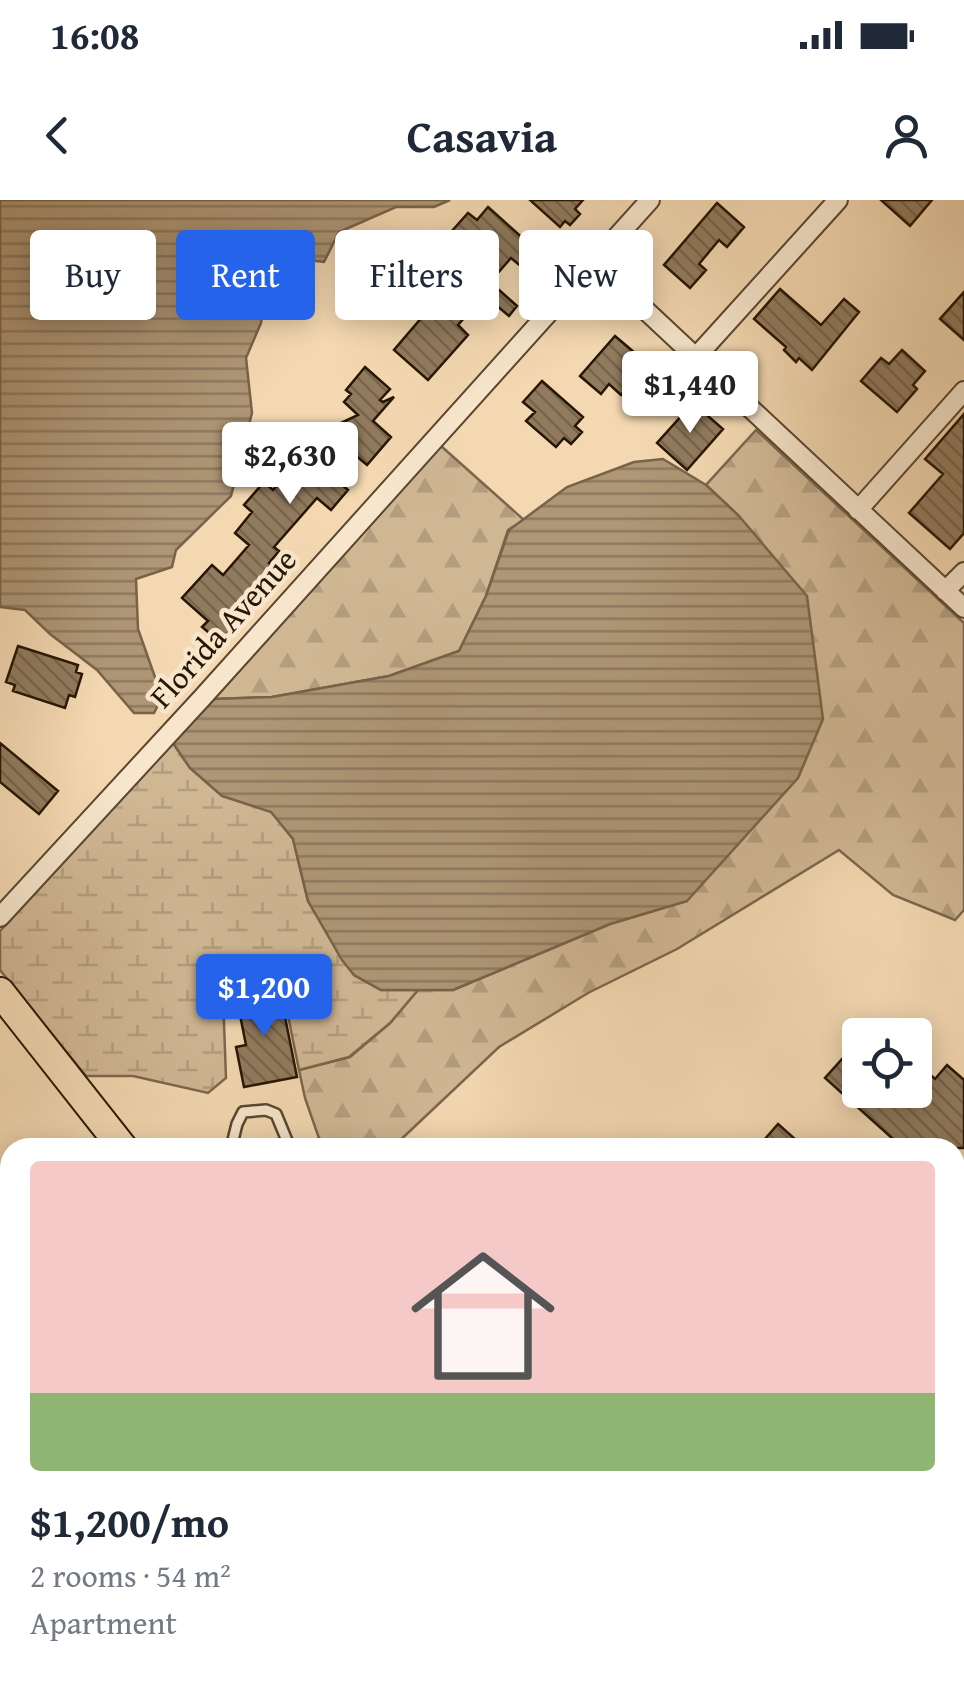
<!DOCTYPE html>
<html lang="en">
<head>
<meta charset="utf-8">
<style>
	:root { --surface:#fff; --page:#f2f2f3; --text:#1f2937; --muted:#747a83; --accent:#2563eb }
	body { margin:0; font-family:"Gentium Book Plus",serif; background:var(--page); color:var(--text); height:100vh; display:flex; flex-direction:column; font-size:38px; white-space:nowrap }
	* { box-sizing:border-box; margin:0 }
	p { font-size:32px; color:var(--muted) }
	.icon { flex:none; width:55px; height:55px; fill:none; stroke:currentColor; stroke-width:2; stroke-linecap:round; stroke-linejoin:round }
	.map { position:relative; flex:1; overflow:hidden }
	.sheet { position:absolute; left:0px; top:938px; width:965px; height:552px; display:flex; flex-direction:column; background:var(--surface); border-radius:30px 30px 0 0; box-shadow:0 5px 25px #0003 }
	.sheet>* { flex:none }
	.guide { position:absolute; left:30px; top:30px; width:905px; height:90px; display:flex; gap:20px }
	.fabs { position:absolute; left:842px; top:818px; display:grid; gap:20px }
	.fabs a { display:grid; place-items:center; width:90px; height:90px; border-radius:10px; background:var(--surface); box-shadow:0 5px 25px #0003; font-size:50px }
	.price { position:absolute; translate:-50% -85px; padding:0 22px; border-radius:10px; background:#fff; color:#222; font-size:32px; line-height:65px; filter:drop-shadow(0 2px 5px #0008) }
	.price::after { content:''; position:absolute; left:50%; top:60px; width:30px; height:22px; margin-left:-15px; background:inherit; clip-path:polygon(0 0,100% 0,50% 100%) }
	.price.active { background:var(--accent); color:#fff }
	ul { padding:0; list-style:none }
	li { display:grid; align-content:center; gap:20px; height:530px; padding:0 30px }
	li span { display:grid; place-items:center; height:310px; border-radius:10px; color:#555 }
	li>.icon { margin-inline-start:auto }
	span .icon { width:180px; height:180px; fill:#fffc; stroke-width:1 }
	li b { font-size:42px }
	.chip { padding:0 35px; border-radius:10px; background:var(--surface); box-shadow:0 5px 25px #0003; font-size:35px; line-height:90px }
	.chip.active { background:var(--accent); color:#fff }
	.status { display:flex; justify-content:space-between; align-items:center; height:70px; padding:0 50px; background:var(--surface); direction:ltr }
	.status svg { height:28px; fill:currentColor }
	header { display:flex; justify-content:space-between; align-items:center; height:130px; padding:0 30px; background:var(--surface); font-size:45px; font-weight:700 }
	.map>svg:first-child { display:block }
	.forest { fill:url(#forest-firs); stroke:#7c664c; stroke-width:2.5 }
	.wetland { fill:url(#wetland-marsh); stroke:#7c664c; stroke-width:2.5 }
	.water { fill:url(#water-rules); stroke:#786348; stroke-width:2.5 }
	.building { fill:url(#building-back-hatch); stroke:#271604; stroke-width:2.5 }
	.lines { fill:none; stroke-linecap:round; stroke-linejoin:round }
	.lane-casing { stroke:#5a462f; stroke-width:14 }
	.street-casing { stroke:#5a462f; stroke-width:22 }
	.secondary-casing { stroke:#271604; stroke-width:28 }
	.primary-casing { stroke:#271604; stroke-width:32 }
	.lane { stroke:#f7e6cc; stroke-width:9 }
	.street { stroke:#f7e6cc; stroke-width:18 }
	.secondary { stroke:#f7e6cc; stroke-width:22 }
	.primary { stroke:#f3d8b1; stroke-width:28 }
	.labels { text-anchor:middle; stroke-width:9; stroke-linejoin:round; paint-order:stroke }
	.street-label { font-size:32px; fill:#271604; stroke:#f7e6cc }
</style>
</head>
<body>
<div class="status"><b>16:08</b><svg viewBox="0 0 49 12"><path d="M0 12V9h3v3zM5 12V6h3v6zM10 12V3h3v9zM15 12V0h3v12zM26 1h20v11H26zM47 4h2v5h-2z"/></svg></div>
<header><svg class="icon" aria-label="back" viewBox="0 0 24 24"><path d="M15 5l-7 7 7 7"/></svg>Casavia<svg class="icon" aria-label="person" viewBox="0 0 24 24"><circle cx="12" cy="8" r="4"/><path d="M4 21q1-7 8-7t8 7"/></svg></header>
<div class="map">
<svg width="964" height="1489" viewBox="0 0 964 1489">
	<defs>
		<pattern id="forest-firs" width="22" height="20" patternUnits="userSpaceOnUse" patternTransform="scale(2.5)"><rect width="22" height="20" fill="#d0b794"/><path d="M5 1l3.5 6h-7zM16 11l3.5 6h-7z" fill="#b39d7e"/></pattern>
		<pattern id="wetland-marsh" width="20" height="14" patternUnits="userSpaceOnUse" patternTransform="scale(2.5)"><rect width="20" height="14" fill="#d0b794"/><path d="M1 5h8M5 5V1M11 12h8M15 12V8" fill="none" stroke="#b39d7e"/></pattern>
		<pattern id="water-rules" width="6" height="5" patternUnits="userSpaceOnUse" patternTransform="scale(2.5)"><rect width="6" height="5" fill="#ae9676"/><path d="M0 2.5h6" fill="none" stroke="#8e795f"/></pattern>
		<pattern id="building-back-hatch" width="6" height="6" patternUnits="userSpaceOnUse" patternTransform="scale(2.5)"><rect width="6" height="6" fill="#917b5e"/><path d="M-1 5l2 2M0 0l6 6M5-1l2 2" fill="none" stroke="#76644b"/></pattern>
	</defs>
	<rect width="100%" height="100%" fill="#f3d8b1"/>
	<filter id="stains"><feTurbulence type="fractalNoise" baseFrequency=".002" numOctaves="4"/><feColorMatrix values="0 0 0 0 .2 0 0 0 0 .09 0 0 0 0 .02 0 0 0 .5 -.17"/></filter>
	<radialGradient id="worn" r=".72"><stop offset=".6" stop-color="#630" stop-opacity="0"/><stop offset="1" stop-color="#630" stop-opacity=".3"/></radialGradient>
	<path class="forest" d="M756,230L964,423V710L955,720L893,695L839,650L677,749L588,793L499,847L393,947H322L305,898L299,870L350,857L390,823L418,790H453L610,724L687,701L739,316L706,285Z
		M441,246L524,320L508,330L486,396L459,451L389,476L272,497L214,499Z"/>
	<path class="wetland" d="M173,543L190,568L222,596L271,611L293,639L308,701L354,775L381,790H418L390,823L349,857L299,870L278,766L245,771L223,796L226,878L208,893L133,876H86L0,770V731Z"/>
	<path class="water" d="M0,0H450L434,7H396L339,32L324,62L300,59L269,71L261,123L246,158L252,213L231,296L176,350L172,367L136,379L138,429L162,497L154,513H134L97,470L50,434L25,410L0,407Z
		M663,259L706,285L739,316L807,396L823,519L798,578L687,701L610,724L453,790H381L354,775L342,760L308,701L293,639L271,612L222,596L190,568L173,543L214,499L272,497L389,476L459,451L486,396L509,330L567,287L634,262Z"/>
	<path class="building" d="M530,0H583L575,9L580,14L570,25L565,21L560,27Z
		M881,0H932L910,26Z
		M717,3L744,27L727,47L719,40L699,64L706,70L690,88L664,65Z
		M488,7L537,51L523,68L511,58L490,82L517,106L509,116L484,95L458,125L468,135L428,180L394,150L446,89L436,80L463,49L457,43L460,39L451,32L468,13L477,20Z
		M780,89L821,125L844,99L859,112L812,170L799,158L796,162L784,150L786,147L754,119Z
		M964,92V140L940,119Z
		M615,136L642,159L635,167L641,172L621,195L609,184L601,194L580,176Z
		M902,150L925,171L913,185L917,189L897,212L861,181L881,158L889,164Z
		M365,167L390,189L380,200L383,202L394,197L373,221L391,237L367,265L348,249L327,272L348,290L331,310L317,298L274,347L279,351L269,363L276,369L232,418L237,422L220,442L202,427L208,421L182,398L212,365L223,375L249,345L235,333L252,312L244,305L264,282L273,290L315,242L311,239L322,226L335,237L341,223L358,215L344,202L351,194L346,190Z
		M542,181L583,217L575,226L582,232L571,244L564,238L556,247L526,221L535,212L523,202Z
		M693,203L723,229L687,270L657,243Z
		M964,214V333L950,349L909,313L943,274L925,259Z
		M18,446L78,465L76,472L82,474L75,497L69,495L65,508L13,491L15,485L6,482Z
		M0,543L58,591L39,614L0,582Z
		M279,787L297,877L244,887L236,847L246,845L236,795Z
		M860,839V890H915V861L935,879L947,865L964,880V948H903L825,878Z
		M778,924L805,948H757Z"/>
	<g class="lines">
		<defs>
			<path id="lane" d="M231,948L237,924L243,912L266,910L276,914L290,948"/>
			<path id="street" d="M594,62L964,408
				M696,157L838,0
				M858,310L964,191
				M945,391L964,372
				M0,717L202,498L650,0
				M955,1107L964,1097
				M955,1194L964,1202
				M608,1489L616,1480"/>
			<path id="secondary" d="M267,1489L268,1480"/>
			<path id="primary" d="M0,792L123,948
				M444,1480L454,1489"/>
		</defs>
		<use href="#lane" class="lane-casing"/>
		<use href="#street" class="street-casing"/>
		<use href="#secondary" class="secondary-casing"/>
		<use href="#primary" class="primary-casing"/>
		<use href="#lane" class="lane"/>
		<use href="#street" class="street"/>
		<use href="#secondary" class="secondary"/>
		<use href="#primary" class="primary"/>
	</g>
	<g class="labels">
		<g class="street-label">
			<text transform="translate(223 428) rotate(-48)" y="11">Florida Avenue</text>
		</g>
	</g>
	<rect width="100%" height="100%" filter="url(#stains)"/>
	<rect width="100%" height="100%" fill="url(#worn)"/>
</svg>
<div class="fabs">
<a><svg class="icon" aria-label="locate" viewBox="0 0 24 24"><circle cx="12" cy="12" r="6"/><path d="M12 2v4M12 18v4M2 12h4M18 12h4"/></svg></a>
</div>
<b class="price" style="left:690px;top:236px">$1,440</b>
<b class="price" style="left:290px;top:307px">$2,630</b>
<b class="price active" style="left:264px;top:839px">$1,200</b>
<div class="guide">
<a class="chip">Buy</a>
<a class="chip active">Rent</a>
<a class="chip">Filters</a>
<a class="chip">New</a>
</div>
<section class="sheet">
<ul>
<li><span style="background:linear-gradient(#f6c9c9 75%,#8fb573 0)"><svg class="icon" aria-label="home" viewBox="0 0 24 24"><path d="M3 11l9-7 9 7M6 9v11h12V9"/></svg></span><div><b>$1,200/mo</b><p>2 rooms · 54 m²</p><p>Apartment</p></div></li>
</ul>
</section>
</div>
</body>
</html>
